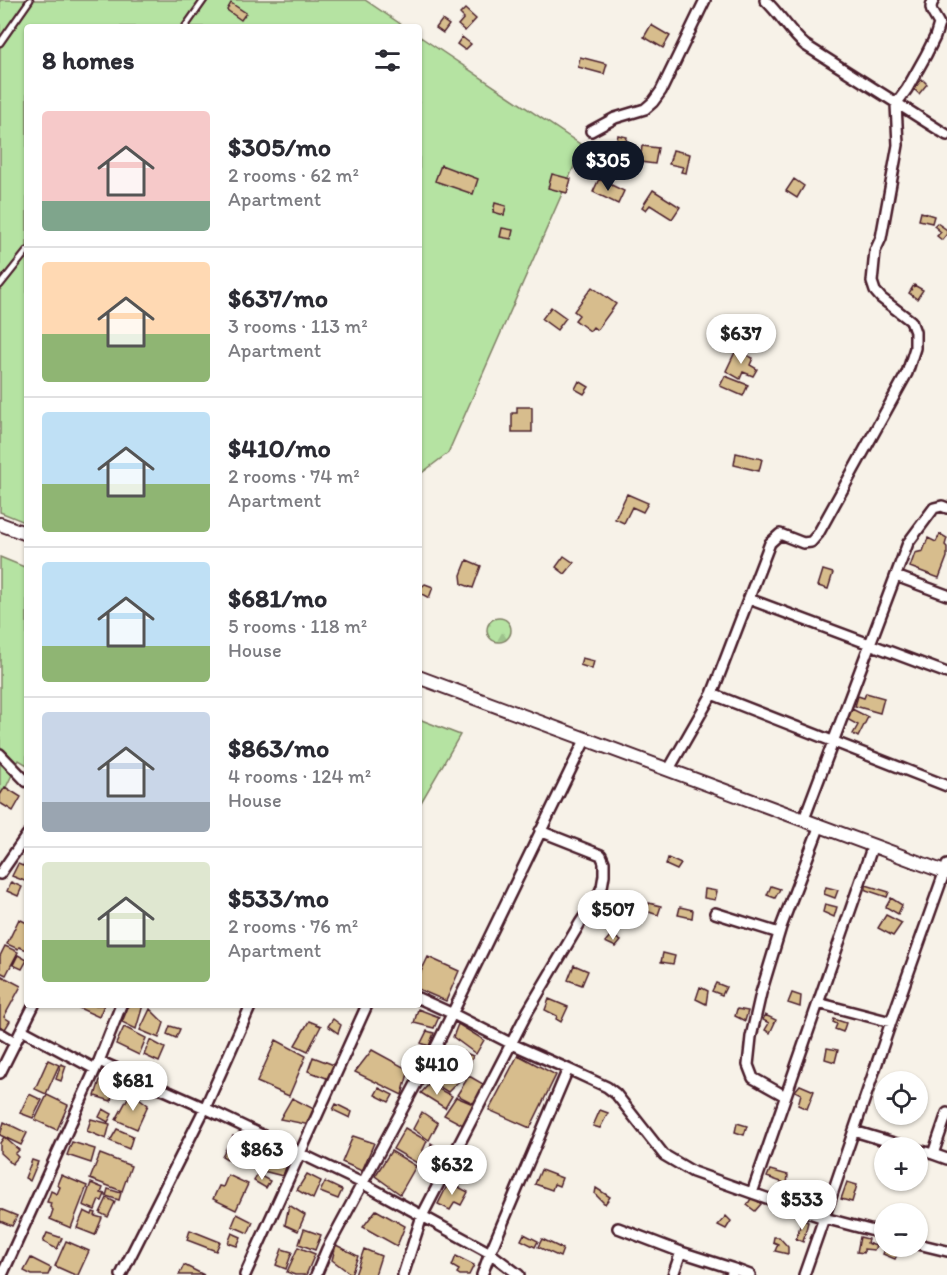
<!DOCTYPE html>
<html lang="en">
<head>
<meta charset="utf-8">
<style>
	:root { --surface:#fff; --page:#f7f7f7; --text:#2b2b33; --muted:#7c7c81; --line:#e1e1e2; --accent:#111827 }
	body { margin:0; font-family:Itim,sans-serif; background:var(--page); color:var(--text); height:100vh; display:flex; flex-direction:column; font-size:22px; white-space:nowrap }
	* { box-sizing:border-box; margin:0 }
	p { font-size:20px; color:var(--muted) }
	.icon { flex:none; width:33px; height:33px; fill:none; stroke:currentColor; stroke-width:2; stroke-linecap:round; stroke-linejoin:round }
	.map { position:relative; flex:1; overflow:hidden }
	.sheet { position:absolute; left:24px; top:24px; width:398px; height:984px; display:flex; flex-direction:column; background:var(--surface); border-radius:6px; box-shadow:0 2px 4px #0004 }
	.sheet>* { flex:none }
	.controls { position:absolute; left:874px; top:1071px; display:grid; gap:12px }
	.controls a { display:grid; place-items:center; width:54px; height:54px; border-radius:50%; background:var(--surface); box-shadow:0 2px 4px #0004; font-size:30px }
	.price { position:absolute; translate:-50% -51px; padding:0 14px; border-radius:21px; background:#fff; color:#222; font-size:20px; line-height:39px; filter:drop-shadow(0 2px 3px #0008) }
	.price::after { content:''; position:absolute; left:50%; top:36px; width:18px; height:14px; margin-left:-9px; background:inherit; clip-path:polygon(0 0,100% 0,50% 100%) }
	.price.selected { background:var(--accent); color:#fff }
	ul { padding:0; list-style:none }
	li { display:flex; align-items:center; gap:18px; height:150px; padding:0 18px }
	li+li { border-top:2px solid var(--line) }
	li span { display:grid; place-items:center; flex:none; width:168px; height:120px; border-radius:6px; color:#555 }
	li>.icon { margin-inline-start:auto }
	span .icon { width:72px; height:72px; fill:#fffc; stroke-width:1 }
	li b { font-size:26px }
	h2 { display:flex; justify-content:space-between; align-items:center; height:72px; padding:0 18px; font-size:26px }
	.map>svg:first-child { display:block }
	.forest { fill:url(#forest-firs); stroke:#808166; stroke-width:1.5 }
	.garden { fill:#b5e3a2; stroke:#808166; stroke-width:1.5 }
	.building { fill:#d7bd8d; stroke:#4a1f2b; stroke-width:1.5 }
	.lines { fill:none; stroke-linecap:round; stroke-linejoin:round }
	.service-casing { stroke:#4a1f2b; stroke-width:9 }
	.minor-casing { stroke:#4a1f2b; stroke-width:14 }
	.tertiary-casing { stroke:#4a1f2b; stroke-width:16 }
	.service { stroke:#fff; stroke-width:4.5 }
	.minor { stroke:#fff; stroke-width:9 }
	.tertiary { stroke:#fff; stroke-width:12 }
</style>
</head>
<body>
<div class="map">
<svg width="947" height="1275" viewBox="0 0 947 1275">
	<defs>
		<pattern id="forest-firs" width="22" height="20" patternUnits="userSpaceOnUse" patternTransform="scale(1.5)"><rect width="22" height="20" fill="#b5e3a2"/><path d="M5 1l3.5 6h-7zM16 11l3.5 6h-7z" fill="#9dc28c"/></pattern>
	</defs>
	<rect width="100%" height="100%" fill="#f7f2e8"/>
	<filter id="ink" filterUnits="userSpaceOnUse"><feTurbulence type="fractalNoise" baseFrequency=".0167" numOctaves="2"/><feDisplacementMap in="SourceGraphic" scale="12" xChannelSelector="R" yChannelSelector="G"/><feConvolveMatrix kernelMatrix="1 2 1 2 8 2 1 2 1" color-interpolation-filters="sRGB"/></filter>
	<g filter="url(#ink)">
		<path class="forest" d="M487 630a12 12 0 1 1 24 0a12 12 0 1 1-24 0Z"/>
		<path class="garden" d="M0,0H365L405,27H27V523L0,512Z
			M419,36L583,146L448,453L419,475Z
			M0,557L27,568V765L19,760L0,800Z
			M419,719L460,735L419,806Z"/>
		<path class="building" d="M231,3L246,13L241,20L227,10Z
			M465,9L476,19L465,31L458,25L464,18L460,14Z
			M442,20L449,25L443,33L436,28Z
			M651,25L670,36L663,48L644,37Z
			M462,37L471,44L465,50L457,44Z
			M580,57L607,64L604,74L578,67Z
			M922,79L927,84L919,94L914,89Z
			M618,135L627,137L625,147L616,146Z
			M642,146L658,148L655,164L640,162Z
			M673,150L690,154L686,173L681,172L683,167L669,164Z
			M441,165L478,179L473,194L435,181Z
			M552,174L571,179L567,193L548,188Z
			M599,179L624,191L618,204L593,192Z
			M794,179L804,186L797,198L786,191Z
			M653,190L680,207L672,219L650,205L646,210L642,207Z
			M495,203L506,206L504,215L493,212Z
			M921,212L934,216L932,223L919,220Z
			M937,223L947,230V234L942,240L937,236L941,232L934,226Z
			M502,228L513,230L511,239L500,237Z
			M914,285L923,290L917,299L909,293Z
			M592,287L616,304L597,330L593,327L590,331L575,320L579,315L574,311Z
			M551,307L566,318L557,330L542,319Z
			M736,350L753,358L750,365L757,369L753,376L743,372L740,379L726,371Z
			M725,376L748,385L743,396L720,386Z
			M579,381L589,387L584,394L575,389Z
			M517,407H532V432H512V413H517Z
			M736,453L762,459L759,471L734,465Z
			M627,494L648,503L643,512L632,507L624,523L615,519Z
			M940,534L947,538L945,545L947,547V557L939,578L910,567L915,553L923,551L928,538L936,542Z
			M564,556L574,563L565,574L556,567Z
			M467,560L481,566L473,588L462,584L461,575Z
			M823,570L833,573L828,589L818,586Z
			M425,584L433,587L429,598L418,592V590Z
			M582,658L594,661L592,669L580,665Z
			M866,693L884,698L880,713L855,706L858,696L864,698Z
			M852,709L868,717L858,737L853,734L858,725L847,719Z
			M5,787L21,797L13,811L0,803V795Z
			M27,857V882L12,876L18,864L23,866Z
			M668,858L681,864L677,870L666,865Z
			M11,882L22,887L18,896L7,891Z
			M866,885L889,892L887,897L866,890Z
			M771,886L780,889L775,898L767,895Z
			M826,887L838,890L835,898L824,894Z
			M705,889L717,891L715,900L704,898Z
			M891,898L902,905L898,914L886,907Z
			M649,903L661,906L658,915L646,911Z
			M825,904L837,907L834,917L823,912Z
			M680,907L693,910L692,918L678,915Z
			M886,915L902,923L893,936L878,928Z
			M19,919L27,923V950L19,947L18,949L7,944Z
			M611,935L621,941L616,947L605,942Z
			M5,946L18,952L6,975L0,972V956Z
			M663,953L675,956L673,964L661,962Z
			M18,955L27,960L22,969L13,965Z
			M428,957L459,971L446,1001L418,989V978Z
			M574,965L588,971L582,985L568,980Z
			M0,975L21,986L4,1017L10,1021L4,1031L0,1029Z
			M716,983L726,987L722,995L712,991Z
			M700,987L708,991L706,1004L696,999Z
			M792,993L801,996L800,1007L788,1003Z
			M549,999L568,1007L561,1022L556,1019L557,1016L545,1010Z
			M81,1005H104L99,1017L79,1008Z
			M129,1005H143L136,1029L122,1022Z
			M150,1009L164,1023L159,1038L140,1030Z
			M418,1009L439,1017L434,1028L414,1023Z
			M737,1009L748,1011L745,1021L735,1016Z
			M765,1015L776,1020L770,1033L765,1030L769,1023L763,1020Z
			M333,1019L341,1025L338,1033L328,1026Z
			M834,1019L846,1023L843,1032L835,1029L837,1024L833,1022Z
			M309,1021L321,1026L308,1051L295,1045Z
			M458,1024L484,1040L476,1054L453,1037Z
			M170,1026L180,1029L176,1038L167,1034Z
			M124,1027L146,1038L139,1055L116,1044Z
			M427,1031L434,1033L429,1046L421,1043Z
			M150,1040L165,1048L159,1062L144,1055Z
			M276,1040L306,1056L289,1096L257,1082Z
			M827,1048L838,1050L835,1062L825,1059Z
			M372,1050L409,1070L402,1095L355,1072Z
			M463,1052L473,1056L469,1066L459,1063Z
			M445,1054L466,1074L448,1092L430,1081Z
			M518,1055L556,1075L530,1128L489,1110Z
			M313,1057L334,1065L329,1079L308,1071Z
			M48,1060L59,1065L46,1094L35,1089Z
			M61,1064L66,1066L61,1081L56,1079Z
			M469,1076L483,1084L475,1104L457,1095Z
			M100,1080L114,1086L111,1101L95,1096Z
			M429,1084L452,1096L445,1108L421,1093Z
			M800,1085L814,1091L807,1109L798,1105L801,1094L795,1091Z
			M379,1088L393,1095L389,1102L375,1095Z
			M131,1092L148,1105L137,1129L116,1120Z
			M29,1094L42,1100L33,1118L20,1113Z
			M47,1095L68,1105L57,1130L35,1120Z
			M456,1097L473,1104L463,1125L444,1115Z
			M292,1098L316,1110L310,1125L280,1119Z
			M336,1104L352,1112L350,1118L333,1110Z
			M103,1109L112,1114L108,1122L99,1117Z
			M600,1110L608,1113L600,1128L593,1126Z
			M422,1112L438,1123L429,1140L413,1129Z
			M91,1119L110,1124L106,1139L87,1131Z
			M4,1122L27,1133L21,1145L0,1135Z
			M737,1123L747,1126L744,1135L735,1132Z
			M405,1128L427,1141L417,1163L393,1149Z
			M117,1129L133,1136L129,1149L110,1141Z
			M233,1136L247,1142L235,1164L222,1156Z
			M353,1136L374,1143L362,1171L342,1162Z
			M4,1137L19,1150L15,1154L18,1157L12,1164L0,1153V1143Z
			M72,1142L95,1149L91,1163L67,1155Z
			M431,1143L449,1155L440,1171L429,1163Z
			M391,1151L416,1166L400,1194L375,1176Z
			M268,1153L287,1164L283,1176L259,1170Z
			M100,1154L131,1166L122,1191L90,1179Z
			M32,1160L38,1162L30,1181L25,1178Z
			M541,1170L562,1178L559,1186L554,1184L552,1190L535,1184Z
			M770,1170L788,1175L787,1184L767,1177Z
			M257,1174L270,1181L266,1188L254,1181Z
			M307,1174L321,1181L313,1199L297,1190Z
			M61,1175L87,1186L71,1228L50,1219L53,1210L50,1207L51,1203L47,1202L51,1191L57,1194L60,1187L57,1185Z
			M228,1175L248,1184L236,1210L213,1199L219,1186L223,1187Z
			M325,1182L342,1190L338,1199L320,1192Z
			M449,1182L468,1192L461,1205L455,1202L450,1210L438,1204Z
			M847,1182L857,1185L852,1202L841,1199Z
			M91,1183L103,1188L101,1193L105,1194L102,1201L99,1200L95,1210L83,1205Z
			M596,1188L610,1197L605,1204L595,1194Z
			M108,1189L121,1193L119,1200L106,1196Z
			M752,1197L761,1204L755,1211L747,1205Z
			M107,1198L115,1202L108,1217L100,1213Z
			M289,1205L305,1215L298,1231L285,1225Z
			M0,1209L17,1216L12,1226L0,1221Z
			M376,1210L405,1226L397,1246L363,1227Z
			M84,1211L92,1215L93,1212L96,1213L95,1216L102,1218L95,1235L77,1228Z
			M237,1214L253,1222L248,1233L232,1226Z
			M726,1216L731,1221L726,1229L718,1225Z
			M802,1220L808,1222L803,1242L796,1239Z
			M304,1229L321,1235L315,1250L299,1244Z
			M190,1230L220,1242L216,1251L187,1240Z
			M47,1233L62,1238L57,1249L43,1242Z
			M232,1233L241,1237L237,1246L228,1243Z
			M524,1234L538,1241L535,1247L521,1240Z
			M774,1237H779L788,1247V1254L775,1251L778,1244L773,1242Z
			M860,1237L868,1239L867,1243L876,1246L874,1250L864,1249V1253L857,1252Z
			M542,1239L563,1249L560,1257L538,1247Z
			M66,1241L89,1251L78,1275H75L55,1266Z
			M336,1245L358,1256L351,1274L332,1260Z
			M886,1246L899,1251L895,1259L883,1254Z
			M298,1247L315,1254L306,1275H295L287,1272Z
			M282,1249L292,1252L286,1269L276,1265Z
			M364,1249L381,1256L375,1275H355Z
			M456,1256L474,1265L469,1275H460L457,1273L459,1270L452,1266Z
			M31,1258L51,1268L48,1275H32L24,1271Z
			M184,1265L204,1275H179Z"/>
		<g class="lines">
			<defs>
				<path id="service" d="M185,27L204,0
					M0,43L30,0
					M0,285L27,251"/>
				<path id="minor" d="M765,0C780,14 790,32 805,45L947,135
					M591,131L615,118L645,109L653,102L661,91L705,0
					M896,576L947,595
					M749,599L947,673
					M712,694L947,786
					M0,754L27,782
					M669,769L712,694L770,543L780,534L803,543L811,542L818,534L907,373L915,348V332L911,321L881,298L875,291L872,282L875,251L881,238L898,145L896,104L907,89L926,55L935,37L939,24C934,14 927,9 934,0
					M804,819L908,543L934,508L942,506L947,508
					M873,845L752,1193L824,1218L891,1022L947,865
					M0,874L27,835
					M715,913L779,933
					M418,998L451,1013L512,1044L568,1069L490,1253L482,1275
					M818,1003L891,1022
					M22,1030L95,1069
					M0,1033L15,1042
					M99,1061L205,1108L362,1183L490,1253L519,1275
					M568,1069L607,1087L616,1094L664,1155L693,1172L752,1193
					M0,1073L34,1005
					M785,1096L753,1078L748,1065L751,1037L761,993L781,927L820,825
					M947,1113L933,1154L947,1159
					M854,1131L910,1148
					M918,1150L933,1154
					M618,1228L681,1252
					M918,1244L947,1251
					M2,1275L99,1061L121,1005
					M121,1275L205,1108L251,1005
					M245,1275L367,1005
					M316,1275L327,1249L437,1045L586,738
					M403,1275L422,1216L528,1011L580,923L597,898L602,887L604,875V862L601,855L540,831
					M673,1275L681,1252L734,1269
					M731,1275L734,1269L750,1275
					M804,1275L824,1218L885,1234"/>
				<path id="tertiary" d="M0,524L27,534
					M418,677L947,873"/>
			</defs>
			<use href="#service" class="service-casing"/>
			<use href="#minor" class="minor-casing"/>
			<use href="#tertiary" class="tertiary-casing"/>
			<use href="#service" class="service"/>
			<use href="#minor" class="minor"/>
			<use href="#tertiary" class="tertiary"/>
		</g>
	</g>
</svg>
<div class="controls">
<a><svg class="icon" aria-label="locate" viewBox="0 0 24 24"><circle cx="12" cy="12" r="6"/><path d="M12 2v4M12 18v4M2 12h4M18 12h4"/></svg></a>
<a>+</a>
<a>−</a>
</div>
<b class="price selected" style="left:608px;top:192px">$305</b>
<b class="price" style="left:741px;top:365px">$637</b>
<b class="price" style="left:613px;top:941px">$507</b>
<b class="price" style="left:437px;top:1096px">$410</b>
<b class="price" style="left:133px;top:1112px">$681</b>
<b class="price" style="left:262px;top:1181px">$863</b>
<b class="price" style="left:452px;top:1196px">$632</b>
<b class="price" style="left:802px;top:1231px">$533</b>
<section class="sheet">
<h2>8 homes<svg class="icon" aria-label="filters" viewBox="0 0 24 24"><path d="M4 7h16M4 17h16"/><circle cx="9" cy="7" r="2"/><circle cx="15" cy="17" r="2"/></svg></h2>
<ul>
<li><span style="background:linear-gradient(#f6c9c9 75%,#7fa58c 0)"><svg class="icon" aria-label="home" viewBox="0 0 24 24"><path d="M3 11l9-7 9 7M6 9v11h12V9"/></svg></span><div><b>$305/mo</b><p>2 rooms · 62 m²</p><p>Apartment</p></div></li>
<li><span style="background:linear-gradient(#ffd9b3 60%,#8fb573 0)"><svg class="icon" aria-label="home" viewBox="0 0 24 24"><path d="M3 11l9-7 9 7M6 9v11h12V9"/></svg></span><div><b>$637/mo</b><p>3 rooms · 113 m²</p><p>Apartment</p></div></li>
<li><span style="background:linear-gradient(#bfe0f5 60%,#8fb573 0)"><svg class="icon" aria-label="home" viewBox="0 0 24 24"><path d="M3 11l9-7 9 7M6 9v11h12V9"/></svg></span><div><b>$410/mo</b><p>2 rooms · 74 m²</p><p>Apartment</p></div></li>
<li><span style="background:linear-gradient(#bfe0f5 70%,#8fb573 0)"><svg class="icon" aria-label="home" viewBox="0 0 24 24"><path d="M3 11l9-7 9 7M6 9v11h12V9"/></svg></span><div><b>$681/mo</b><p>5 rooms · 118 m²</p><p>House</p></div></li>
<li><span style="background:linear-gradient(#c9d6e8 75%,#9aa5b1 0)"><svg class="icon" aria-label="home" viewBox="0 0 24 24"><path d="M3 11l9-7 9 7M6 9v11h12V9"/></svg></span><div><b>$863/mo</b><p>4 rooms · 124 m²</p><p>House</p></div></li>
<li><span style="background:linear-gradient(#dfe7d0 65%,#8fb573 0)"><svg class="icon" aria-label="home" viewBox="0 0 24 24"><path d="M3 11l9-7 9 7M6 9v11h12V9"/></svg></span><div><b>$533/mo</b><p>2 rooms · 76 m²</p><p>Apartment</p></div></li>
</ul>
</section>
</div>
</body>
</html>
